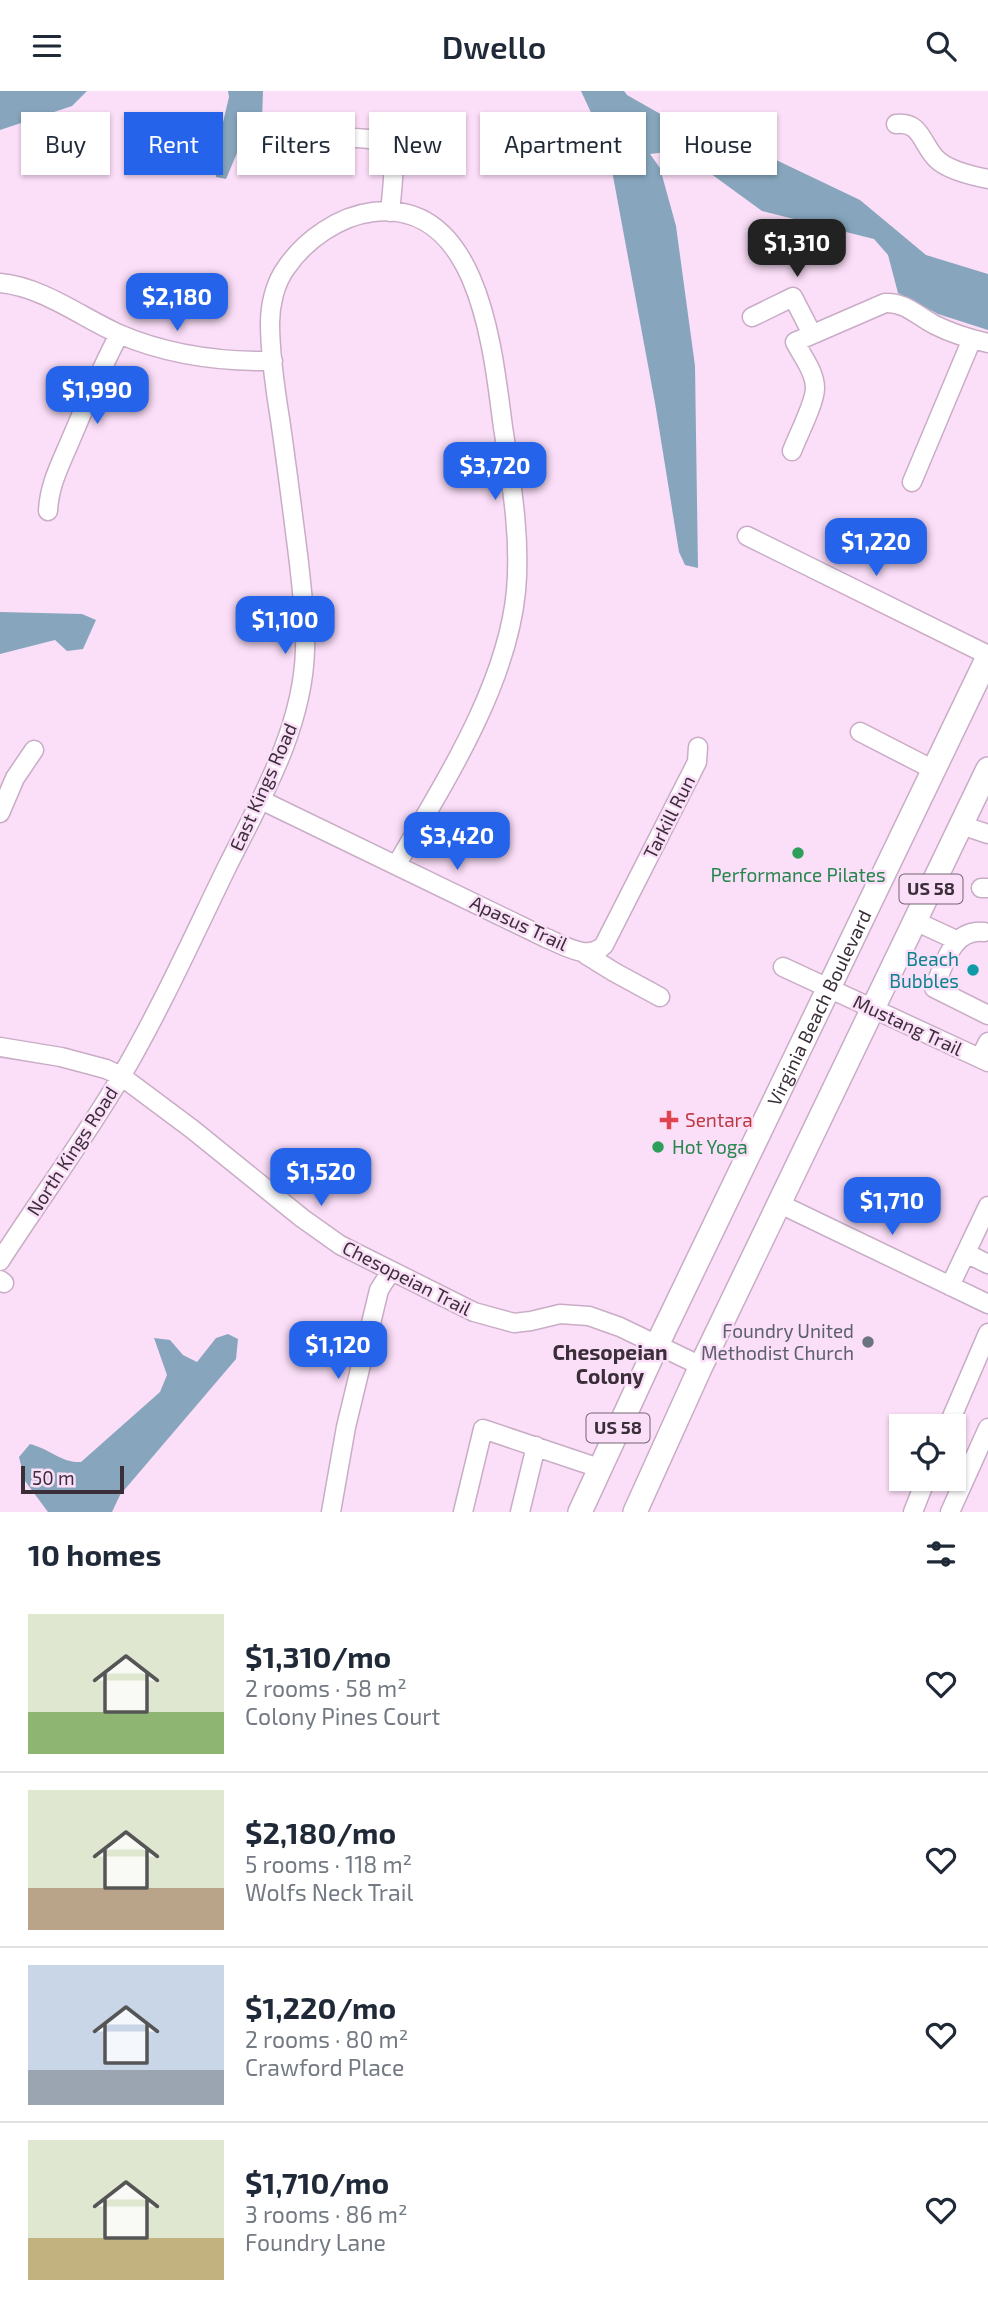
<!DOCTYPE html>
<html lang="en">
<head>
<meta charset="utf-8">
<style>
	:root { --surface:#fff; --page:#f2f2f3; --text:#1f2937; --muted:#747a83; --line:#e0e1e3; --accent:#2563eb }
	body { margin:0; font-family:"Exo 2",sans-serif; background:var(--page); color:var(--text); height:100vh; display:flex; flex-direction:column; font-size:26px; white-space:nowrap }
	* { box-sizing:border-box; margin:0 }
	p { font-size:23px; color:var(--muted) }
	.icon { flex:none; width:38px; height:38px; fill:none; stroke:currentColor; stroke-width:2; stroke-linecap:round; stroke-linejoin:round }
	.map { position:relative; height:1421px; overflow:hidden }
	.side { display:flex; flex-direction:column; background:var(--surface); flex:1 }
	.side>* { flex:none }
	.guide { position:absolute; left:21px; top:21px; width:947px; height:63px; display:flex; gap:14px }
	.fabs { position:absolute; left:889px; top:1323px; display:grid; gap:14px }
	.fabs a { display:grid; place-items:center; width:77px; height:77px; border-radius:0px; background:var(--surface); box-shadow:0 2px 5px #0004; font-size:35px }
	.scale { position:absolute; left:21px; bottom:18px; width:103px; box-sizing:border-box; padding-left:7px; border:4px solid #3a2f39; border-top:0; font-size:19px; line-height:24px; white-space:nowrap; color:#3a2f39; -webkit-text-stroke:5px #fbdef8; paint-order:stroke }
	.price { position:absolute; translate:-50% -60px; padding:0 16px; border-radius:14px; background:var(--accent); color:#fff; font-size:23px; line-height:46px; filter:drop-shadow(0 2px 4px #0008) }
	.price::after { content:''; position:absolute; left:50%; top:42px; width:21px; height:16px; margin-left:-10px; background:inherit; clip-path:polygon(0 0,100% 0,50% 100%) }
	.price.selected { background:#222; color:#fff }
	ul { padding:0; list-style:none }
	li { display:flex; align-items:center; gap:21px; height:175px; padding:0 28px }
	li+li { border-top:2px solid var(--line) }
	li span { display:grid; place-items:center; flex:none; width:196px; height:140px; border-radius:0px; color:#555 }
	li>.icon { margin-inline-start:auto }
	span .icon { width:84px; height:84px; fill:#fffc; stroke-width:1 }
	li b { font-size:30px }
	h2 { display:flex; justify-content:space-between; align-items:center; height:84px; padding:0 28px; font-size:30px }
	.tag { padding:0 24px; border-radius:0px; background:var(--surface); box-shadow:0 2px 5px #0004; font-size:24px; line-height:63px }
	.tag.selected { background:var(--accent); color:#fff }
	header { display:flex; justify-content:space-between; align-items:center; height:91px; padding:0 28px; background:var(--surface); font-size:32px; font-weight:600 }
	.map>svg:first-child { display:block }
	.water { fill:#87a6bd }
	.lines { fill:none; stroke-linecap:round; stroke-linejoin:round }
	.minor-casing { stroke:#c9adc6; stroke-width:21 }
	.major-casing { stroke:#c9adc6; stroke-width:26 }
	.minor { stroke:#fff; stroke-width:18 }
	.major { stroke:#fff; stroke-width:23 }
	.leisure-dot { fill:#2e9e5b; stroke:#fbdef8; stroke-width:2.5 }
	.culture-dot { fill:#0f9aa8; stroke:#fbdef8; stroke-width:2.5 }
	.health-dot { fill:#e0444e; stroke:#fbdef8; stroke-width:2.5 }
	.worship-dot { fill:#6b7280; stroke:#fbdef8; stroke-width:2.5 }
	.labels { text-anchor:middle; stroke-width:5; stroke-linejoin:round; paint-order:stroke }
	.shield { fill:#fbdef8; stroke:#746472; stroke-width:2 }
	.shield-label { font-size:18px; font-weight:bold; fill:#3a2f39 }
	.street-label { font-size:19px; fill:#3a2f39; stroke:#fbdef8 }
	.leisure-label { font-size:19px; fill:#27864d; stroke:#fbdef8 }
	.culture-label { font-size:19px; fill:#0d838f; stroke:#fbdef8; text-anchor:end }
	.health-label { font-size:19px; fill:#be3a42; stroke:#fbdef8; text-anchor:start }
	.worship-label { font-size:19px; fill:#5b616d; stroke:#fbdef8; text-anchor:end }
	.neighbourhood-label { font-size:21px; font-weight:bold; fill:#3a2f39; stroke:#fbdef8 }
</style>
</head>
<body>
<header><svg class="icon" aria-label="menu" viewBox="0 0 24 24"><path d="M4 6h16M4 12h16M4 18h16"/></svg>Dwello<svg class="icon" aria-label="search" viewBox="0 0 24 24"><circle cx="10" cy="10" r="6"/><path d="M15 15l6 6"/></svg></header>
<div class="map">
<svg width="988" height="1421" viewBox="0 0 988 1421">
	<rect width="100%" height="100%" fill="#fbdef8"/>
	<path class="water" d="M0,0H87L72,15L0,39Z
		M228,0H263L262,29L257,43L237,62L226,88L216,86V61L229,6Z
		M581,0H624L627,4L664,25L728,46L860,109L926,164L988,183V239L938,223L898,202L888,164L874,148L762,120L703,77L667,61L650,63L660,77L676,135L695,275L698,477L685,474L679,461L655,312L608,58Z
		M0,521L82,523L96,529L83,558L67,560L55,549L0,563Z
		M228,1243L238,1248L236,1268L120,1404L112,1421H48L25,1390L19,1366L30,1353C50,1358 61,1372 81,1371L160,1301L167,1284L154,1247L170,1249L183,1264L197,1271L216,1247Z"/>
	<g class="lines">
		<defs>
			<path id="minor" d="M896,33C923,29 922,58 940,71C952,80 973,85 988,88
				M323,46C398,48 398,44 390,121
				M0,192C43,196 81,226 119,243C168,264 220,271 273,270
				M752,226L793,206L812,243
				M792,360C798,344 815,312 815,297C815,281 802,265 795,251L885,212C906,211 917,225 935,234C951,242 970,248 988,252
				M912,391L972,248
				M48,420C49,394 61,372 71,348C86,312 102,277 119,243
				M747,445L988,564
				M860,641L934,679
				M261,709L546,847C564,854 588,871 604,854L697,671L698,656
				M0,722L15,687L34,659
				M961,734L988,743
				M981,797H988
				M915,830L956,849
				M984,841C951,838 945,873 934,897L988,924
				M585,863L614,881L660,906
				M783,876L988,971
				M0,956L61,966L106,978L121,985L192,1038L302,1127L340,1154L474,1221L514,1232L531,1230L560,1223L589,1225L620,1236L701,1275
				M980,967L988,951
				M780,1113L988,1213
				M966,1162L988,1173
				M0,1170C40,1108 85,1047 122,984C161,917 193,846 227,776C261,708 303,637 305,559C306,530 302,501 299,472C293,424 287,376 280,328C275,297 270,264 270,232C270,214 275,192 286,177C305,149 339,125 373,121C481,108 493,263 503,336C511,390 521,445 516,500C507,595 444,692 397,773
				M0,1189L4,1192
				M950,1195L988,1115
				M948,1335L988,1242
				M331,1421L346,1336L379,1199L391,1180
				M463,1421L483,1338L599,1377
				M520,1421L536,1355
				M913,1421L926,1388
				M950,1421L988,1337"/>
			<g id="major">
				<path id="s1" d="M580,1421L657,1254L988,566"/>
				<path d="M635,1421L701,1275L988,678"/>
			</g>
		</defs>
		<use href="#minor" class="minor-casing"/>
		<use href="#major" class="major-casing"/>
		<use href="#minor" class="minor"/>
		<use href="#major" class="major"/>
	</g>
	<g class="leisure-dot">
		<circle cx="798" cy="762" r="7"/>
		<circle cx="658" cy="1056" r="7"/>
	</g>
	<circle class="culture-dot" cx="973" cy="879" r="7"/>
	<path class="health-dot" d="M665.5 1018.5h7v7h7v7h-7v7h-7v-7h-7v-7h7z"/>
	<circle class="worship-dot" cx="868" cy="1251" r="7"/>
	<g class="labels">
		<g class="shield">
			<rect x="899.5" y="783.5" width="63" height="29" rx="5"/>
			<rect x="586.5" y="1322.5" width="63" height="29" rx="5"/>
		</g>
		<g class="shield-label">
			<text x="931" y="804">US 58</text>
			<text x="618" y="1343">US 58</text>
		</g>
		<g class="street-label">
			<text transform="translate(263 696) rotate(-66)" y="7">East Kings Road</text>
			<text transform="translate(669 726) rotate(-63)" y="7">Tarkill Run</text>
			<text transform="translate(519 832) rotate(25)" y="7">Apasus Trail</text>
			<text dy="7" stroke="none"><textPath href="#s1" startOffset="558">Virginia Beach Boulevard</textPath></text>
			<text transform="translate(908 934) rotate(25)" y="7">Mustang Trail</text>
			<text transform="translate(72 1060) rotate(-57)" y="7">North Kings Road</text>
			<text transform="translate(407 1187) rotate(27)" y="7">Chesopeian Trail</text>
		</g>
		<g class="leisure-label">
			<text x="798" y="791">Performance Pilates</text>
			<text x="672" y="1063" text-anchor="start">Hot Yoga</text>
		</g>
		<g class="culture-label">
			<text x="959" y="875">Beach<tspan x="959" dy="22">Bubbles</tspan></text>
		</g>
		<g class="health-label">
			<text x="685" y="1036">Sentara</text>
		</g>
		<g class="worship-label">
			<text x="854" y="1247">Foundry United<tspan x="854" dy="22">Methodist Church</tspan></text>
		</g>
		<g class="neighbourhood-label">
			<text x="610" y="1269">Chesopeian<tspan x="610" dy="24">Colony</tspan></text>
		</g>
	</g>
</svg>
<div class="fabs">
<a><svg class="icon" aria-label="locate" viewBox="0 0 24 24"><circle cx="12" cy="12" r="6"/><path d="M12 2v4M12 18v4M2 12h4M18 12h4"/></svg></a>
</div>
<div class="scale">50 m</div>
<b class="price selected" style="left:797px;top:188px">$1,310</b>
<b class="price" style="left:177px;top:242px">$2,180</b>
<b class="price" style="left:97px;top:335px">$1,990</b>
<b class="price" style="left:495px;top:411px">$3,720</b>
<b class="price" style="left:876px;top:487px">$1,220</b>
<b class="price" style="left:285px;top:565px">$1,100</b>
<b class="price" style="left:457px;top:781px">$3,420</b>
<b class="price" style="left:321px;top:1117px">$1,520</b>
<b class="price" style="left:892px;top:1146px">$1,710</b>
<b class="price" style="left:338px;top:1290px">$1,120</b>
<div class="guide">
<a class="tag">Buy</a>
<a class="tag selected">Rent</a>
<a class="tag">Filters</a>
<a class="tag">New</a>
<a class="tag">Apartment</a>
<a class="tag">House</a>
</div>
</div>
<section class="side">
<h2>10 homes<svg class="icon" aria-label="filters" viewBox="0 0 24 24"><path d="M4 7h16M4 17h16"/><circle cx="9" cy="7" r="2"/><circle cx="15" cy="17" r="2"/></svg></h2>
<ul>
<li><span style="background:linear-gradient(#dfe7d0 70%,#8fb573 0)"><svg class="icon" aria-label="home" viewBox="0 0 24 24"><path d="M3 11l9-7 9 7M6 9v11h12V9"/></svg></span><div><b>$1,310/mo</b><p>2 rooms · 58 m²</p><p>Colony Pines Court</p></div><svg class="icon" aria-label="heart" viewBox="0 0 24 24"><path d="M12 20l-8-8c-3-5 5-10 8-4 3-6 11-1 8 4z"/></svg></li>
<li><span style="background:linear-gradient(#dfe7d0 70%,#b9a48a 0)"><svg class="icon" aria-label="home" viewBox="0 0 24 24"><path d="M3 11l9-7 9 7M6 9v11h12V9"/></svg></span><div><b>$2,180/mo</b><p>5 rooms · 118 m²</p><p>Wolfs Neck Trail</p></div><svg class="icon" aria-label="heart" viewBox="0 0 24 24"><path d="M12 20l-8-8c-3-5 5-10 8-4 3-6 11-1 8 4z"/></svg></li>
<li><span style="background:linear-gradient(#c9d6e8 75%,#9aa5b1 0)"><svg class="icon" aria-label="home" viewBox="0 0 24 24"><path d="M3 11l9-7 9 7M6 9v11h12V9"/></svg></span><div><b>$1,220/mo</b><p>2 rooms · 80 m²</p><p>Crawford Place</p></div><svg class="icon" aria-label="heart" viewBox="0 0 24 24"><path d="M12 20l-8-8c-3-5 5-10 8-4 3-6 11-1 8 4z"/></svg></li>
<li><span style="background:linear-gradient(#dfe7d0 70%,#c2b280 0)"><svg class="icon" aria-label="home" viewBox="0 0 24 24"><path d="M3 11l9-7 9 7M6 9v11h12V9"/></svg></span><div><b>$1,710/mo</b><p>3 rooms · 86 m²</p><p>Foundry Lane</p></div><svg class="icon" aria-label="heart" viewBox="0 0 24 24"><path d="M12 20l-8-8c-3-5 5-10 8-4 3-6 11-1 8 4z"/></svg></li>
</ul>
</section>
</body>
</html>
